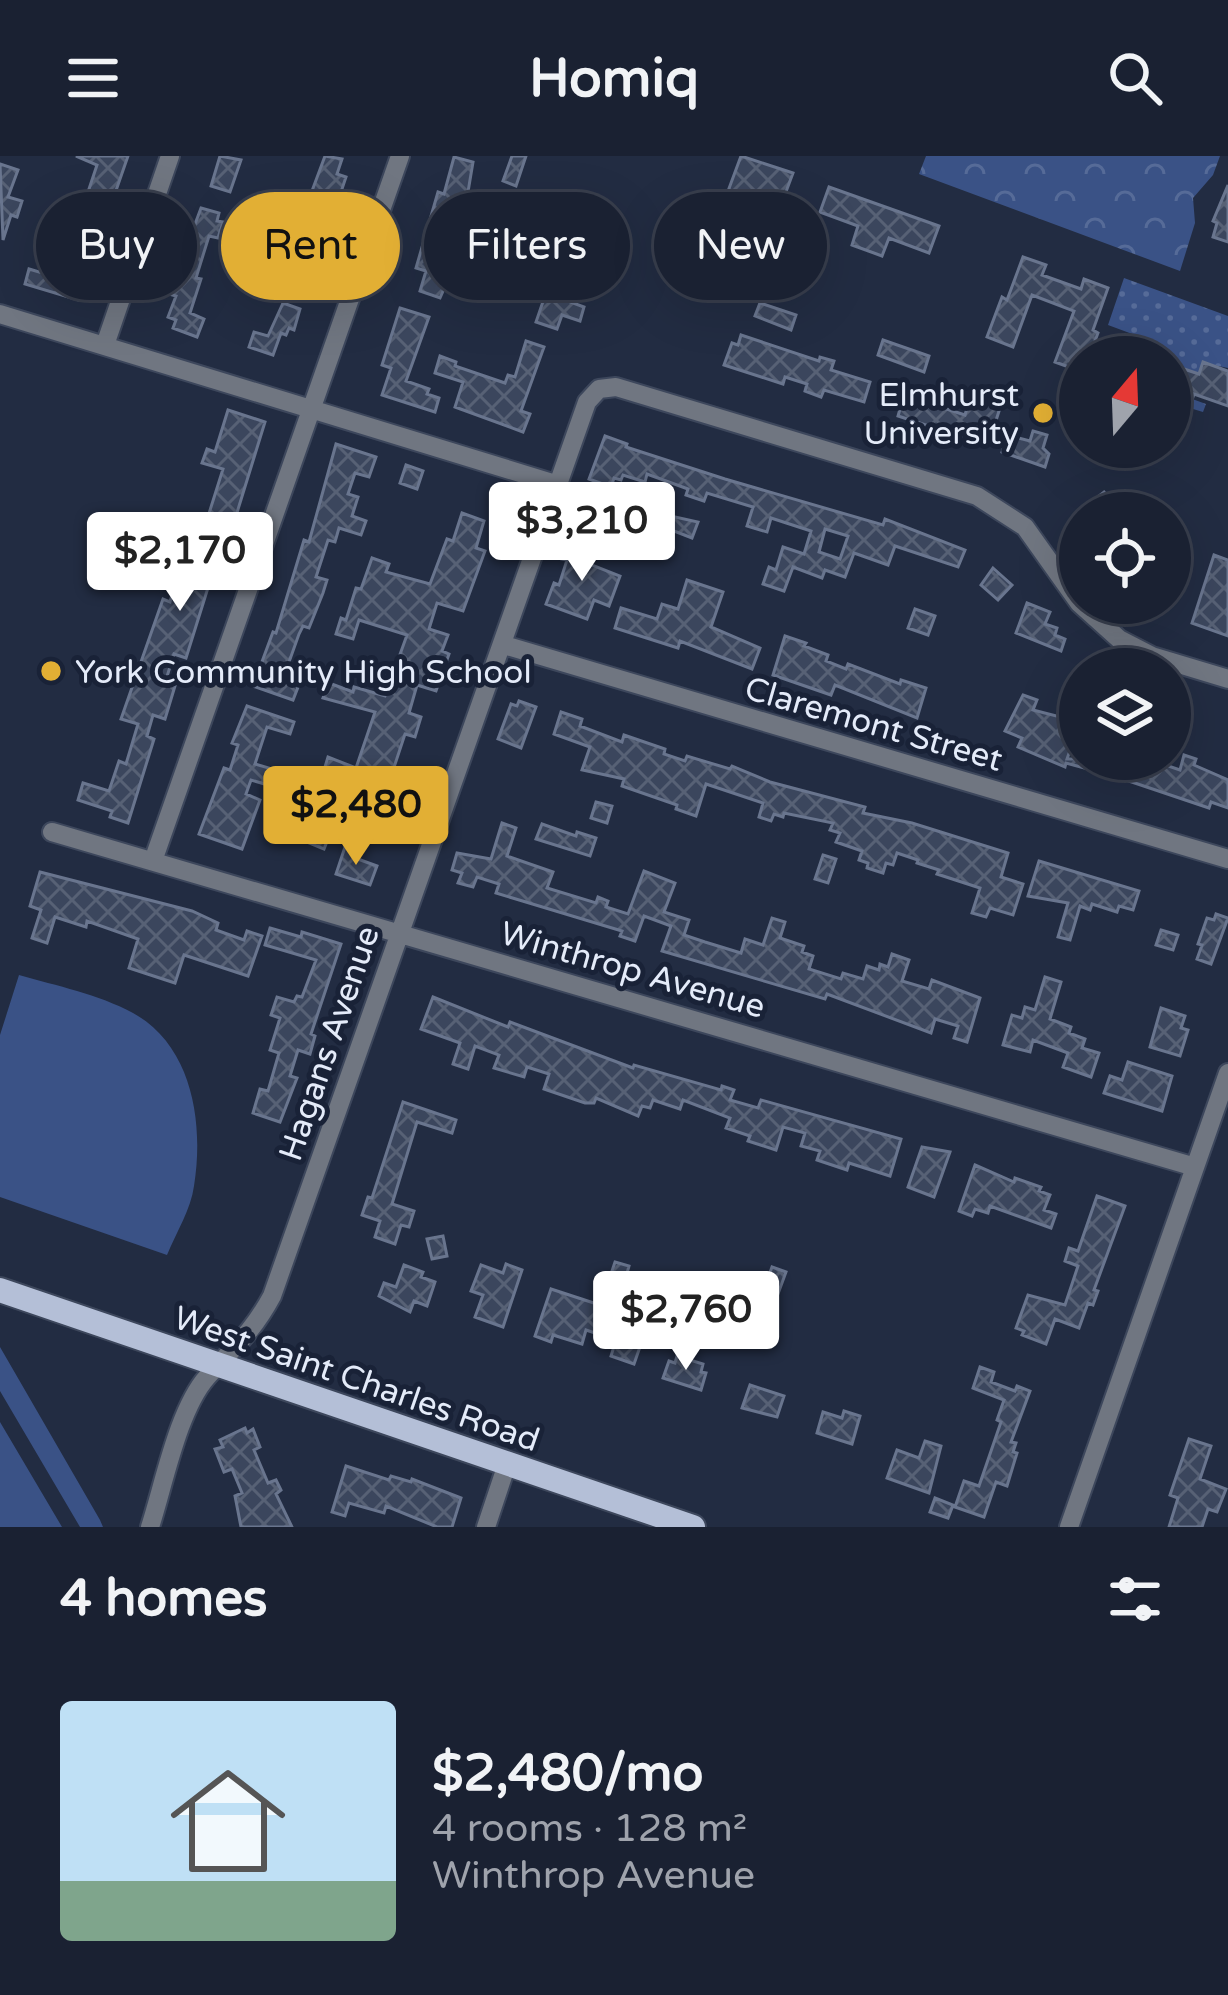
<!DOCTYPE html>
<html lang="en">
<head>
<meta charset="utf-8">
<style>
	:root { --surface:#1a2132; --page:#23293a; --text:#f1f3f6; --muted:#9fa3ac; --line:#383e4d; --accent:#e2af34 }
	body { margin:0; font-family:"Varela Round",sans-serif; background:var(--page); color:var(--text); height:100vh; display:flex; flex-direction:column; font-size:45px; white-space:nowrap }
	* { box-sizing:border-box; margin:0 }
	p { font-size:39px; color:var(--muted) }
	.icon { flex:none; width:66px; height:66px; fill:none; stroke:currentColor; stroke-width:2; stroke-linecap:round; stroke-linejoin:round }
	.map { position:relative; height:1371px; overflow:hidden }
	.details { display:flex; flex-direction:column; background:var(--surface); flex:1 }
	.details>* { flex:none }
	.guide { position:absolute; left:36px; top:36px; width:1158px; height:108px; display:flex; gap:24px }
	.needle { width:78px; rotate:19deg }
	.fabs { position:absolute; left:1059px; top:180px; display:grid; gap:24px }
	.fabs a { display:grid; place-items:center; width:132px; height:132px; border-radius:50%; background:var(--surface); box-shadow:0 12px 48px #0002,0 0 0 3px var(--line); font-size:60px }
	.price { position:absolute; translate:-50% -102px; padding:0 27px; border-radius:12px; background:#fff; color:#222; font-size:39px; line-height:78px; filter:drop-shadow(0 3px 6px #0008) }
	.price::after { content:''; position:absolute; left:50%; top:72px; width:36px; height:27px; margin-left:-18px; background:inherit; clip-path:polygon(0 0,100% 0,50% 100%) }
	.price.current { background:var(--accent); color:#111 }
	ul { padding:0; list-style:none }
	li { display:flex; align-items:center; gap:36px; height:300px; padding:0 60px }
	li span { display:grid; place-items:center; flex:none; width:336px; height:240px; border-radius:12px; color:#555 }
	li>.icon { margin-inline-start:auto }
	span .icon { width:144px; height:144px; fill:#fffc; stroke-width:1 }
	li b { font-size:51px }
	h2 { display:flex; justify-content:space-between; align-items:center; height:144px; padding:0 60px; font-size:51px }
	.tag { padding:0 42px; border-radius:54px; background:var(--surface); box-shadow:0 12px 48px #0002,0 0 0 3px var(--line); font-size:42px; line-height:108px }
	.tag.current { background:var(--accent); color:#111 }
	header { display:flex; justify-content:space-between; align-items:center; height:156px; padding:0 60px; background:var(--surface); font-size:54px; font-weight:800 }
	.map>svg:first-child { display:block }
	.grass { fill:url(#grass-dots) }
	.forest { fill:url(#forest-crowns) }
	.pitch { fill:#3a5286 }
	.building { fill:url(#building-cross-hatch); stroke:#69758e; stroke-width:3; fill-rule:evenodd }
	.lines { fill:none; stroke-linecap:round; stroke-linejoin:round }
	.minor-casing { stroke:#3d475c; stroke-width:22 }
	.major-casing { stroke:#3d475c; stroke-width:28 }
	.minor { stroke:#707681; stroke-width:18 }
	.major { stroke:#b4bfd7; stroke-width:24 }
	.poi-dot { fill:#e2af34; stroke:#192237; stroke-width:4.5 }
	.labels { text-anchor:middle; stroke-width:10; stroke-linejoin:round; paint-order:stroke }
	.poi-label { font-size:33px; fill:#e4ebf9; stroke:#192237; text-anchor:end }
	.street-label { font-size:33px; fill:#e4ebf9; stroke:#192237 }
</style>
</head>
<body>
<header><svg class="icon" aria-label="menu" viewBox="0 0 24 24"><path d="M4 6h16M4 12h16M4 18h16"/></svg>Homiq<svg class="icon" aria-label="search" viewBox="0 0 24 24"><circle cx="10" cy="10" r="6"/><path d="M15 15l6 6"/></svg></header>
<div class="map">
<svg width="1228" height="1371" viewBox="0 0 1228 1371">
	<defs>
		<pattern id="grass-dots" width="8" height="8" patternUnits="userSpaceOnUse" patternTransform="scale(3)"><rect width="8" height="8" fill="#3a5286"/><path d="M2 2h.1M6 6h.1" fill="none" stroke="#566b98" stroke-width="1.8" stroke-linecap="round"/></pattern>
		<pattern id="forest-crowns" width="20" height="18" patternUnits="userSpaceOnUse" patternTransform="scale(3)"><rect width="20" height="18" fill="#3a5286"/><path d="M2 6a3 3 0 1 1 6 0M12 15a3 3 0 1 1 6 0" fill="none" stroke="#566b98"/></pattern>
		<pattern id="building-cross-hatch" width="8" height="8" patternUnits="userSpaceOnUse" patternTransform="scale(3)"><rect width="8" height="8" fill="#3b465d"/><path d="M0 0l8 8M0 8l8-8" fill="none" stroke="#576175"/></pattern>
	</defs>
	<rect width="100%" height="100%" fill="#222c42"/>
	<path class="grass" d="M1124,122L1228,160V212L1203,207L1199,218L1181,212L1173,236L1206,248L1203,256L1170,246V201H1158L1162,189L1108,169Z"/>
	<path class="forest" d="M926,0H1220L1213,19L1193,42L1195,67L1180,115L919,18Z"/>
	<path class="pitch" d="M19,819C57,830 98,838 133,857C193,890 204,968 194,1030C191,1053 176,1077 167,1099L0,1041V879Z
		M0,1191L100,1364L103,1371H80L0,1235Z
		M0,1266L62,1371H0Z"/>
	<path class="building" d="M76,0H128L78,144L25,128L29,113L49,119L51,114L68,119L81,76L69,71L77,49L83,51L97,9Z
		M220,0L241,4L230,36L211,30Z
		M325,0L342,3L337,18L346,21L316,111L283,99L287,88L261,81L266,67L289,74L299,40L309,43Z
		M512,0H526L516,30L503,25Z
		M741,0L793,17L765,92L714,73Z
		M454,1L473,6L468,36L474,38L450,105L472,112L474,106L490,111L482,134L448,124L440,142L420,135L426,115L416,112L438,36L444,38Z
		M0,8L18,14L8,41L22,45L17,61L11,59L3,84Z
		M1228,29V86L1213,81L1217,67L1213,65Z
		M829,31L939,70L929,97L889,82L882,100L852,89L858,70L820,56Z
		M201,52L219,57L217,65L223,66L218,82L209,80L196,122L201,123L190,157L204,163L197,181L173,172L176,164L168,161L176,140L169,138Z
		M1023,101L1046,109L1042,119L1081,133L1084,123L1108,132L1093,174L1098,177L1089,201H1080V215L1055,206L1074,155L1032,139L1013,191L987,181L1002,141L1007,144Z
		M548,131L565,137L562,143L584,151L580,165L562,159L557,173L536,166Z
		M283,147L300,153L294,174L289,172L286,179L281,177L273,199L249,191L254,176L268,180Z
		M760,147L796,159L791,174L755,160Z
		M400,152L429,161L406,225L429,233L427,238L439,242L435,256L382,239L391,212L382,209Z
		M741,179L819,205L820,201L834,205L831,214L870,226L864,246L824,234L821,241L805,235L807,228L785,221L783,228L724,209L732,187L738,189Z
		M883,184L929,200L924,216L878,199Z
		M526,185L544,191L521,255L530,258L523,276L455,251L463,226L435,217L440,200L456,206L455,210L505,227L508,219L515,221Z
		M1203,206L1228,215V250L1194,238L1192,244L1173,237L1181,212L1199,218Z
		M904,239L965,259L969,245L1000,252L990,283L974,278L972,284L898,260Z
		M228,254L265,266L227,389L222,387L186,502L174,498L165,527L175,530L165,563L153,559L147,580L154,583L128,667L110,661L112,655L78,644L83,627L109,635L119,605L126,608L138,568L121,563L163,443L170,446L179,414L188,417L197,386H200L223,313L202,307L207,293L215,296Z
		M1033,275L1047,279L1043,292L1049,298L1045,311L1002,296L1007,279L1030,285Z
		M605,280L627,288L626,291L725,323L883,369L885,363L965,394L958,411L895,390L888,409L854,397L845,421L825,414L822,422L793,411L784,435L763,428L769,411L776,414L783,391L804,398L811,375L771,362L767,376L747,370L753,351L707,337L704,345L686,339L688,333L647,318L645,326L623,319L621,324L614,322L611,331L589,323ZM825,373L848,380L840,403L819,396Z
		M336,288L376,301L369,321L355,317L348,338L358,341L352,360L366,365L361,379L339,372L335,386L328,384L316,421L327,424L323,437L309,472L303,470L299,478L284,520L300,526L293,544L253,530L273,476L276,477L304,384L309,386Z
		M406,309L423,315L417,333L400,327Z
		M1104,336L1120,357H1077Z
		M462,357L484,365L476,392L485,395L463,455L437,447L429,473L448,479L442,495L449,498L436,535L417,529L409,557L421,561L415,581L405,578L374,672L344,661L347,654L315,644L328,601L356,612L375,556L323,542L329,527L353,536L354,531L385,540L407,479L359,464L353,483L336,478L341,462L346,464L356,432L361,433L372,402L389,408L386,416L430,428L447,383L453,385Z
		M657,357L698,366L692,382L653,367Z
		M568,386L589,393L584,406L620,420L609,450L594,444L587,463L546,448L554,427L559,429L567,404L562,403Z
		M1214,399L1228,404V480L1192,467Z
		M993,412L1012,429L998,444L981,429Z
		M687,424L723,436L711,471L760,492L752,513L680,485L678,492L615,472L621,452L657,463L662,448L678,453Z
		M1027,447L1050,456L1045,468L1057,472L1055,479L1065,483L1061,495L1016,477Z
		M915,453L935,460L928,479L908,472Z
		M785,480L806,487L804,490L828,499L826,505L846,513L848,508L900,528L901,524L926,532L917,562L835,529L831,539L773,519Z
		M1023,539L1037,544L1033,554L1080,566L1067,603H1148L1180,614L1184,599L1196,603L1194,609L1228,624V652L1211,646L1209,652L1114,620L1066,607L1065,611L1018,591L1022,582L1005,575Z
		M519,545L536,551L521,592L498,583L511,548L517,550Z
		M247,550L294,566L290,578L267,571L255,608L272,613L268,629L251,624L246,638L260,644L242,693L199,678L224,612L230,614L238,589L232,587Z
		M561,556L582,563L580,570L622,586L624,579L665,593L664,598L685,605L687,600L730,613L732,610L770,626L865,651L863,657L912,667L1008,697L1001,721L1023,728L1013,759L990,752L986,761L972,757L980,732L937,718L939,714L917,707L918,704L897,697L893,709L886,707L883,717L867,712L868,707L859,704L862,695L836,686L840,677L830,674L833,667L784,657L783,661L774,658L771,665L759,661L763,647L706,628L696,660L676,653L677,649L622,630L624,623L582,614L590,591L554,578Z
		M596,646L612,650L607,667L591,662Z
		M316,667L332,673L324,693L309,687Z
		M502,667L516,672L507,700L553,716L547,732L596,747L598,741L608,745L606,751L628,758L644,715L675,727L664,756L689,764L684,779L705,786L741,797L745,783L763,789L772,762L785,766L780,782L804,790L802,796L813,800L809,813L841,823L843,817L863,823L867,810L879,814L880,808L888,811L892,798L909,804L902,825L929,833L932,824L980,842L967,886L954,882L958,870L935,863L931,877L827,838L825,843L662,795L671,770L644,760L635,785L620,780L622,775L496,737L499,728L477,721L473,731L458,727L462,717L452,714L457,697L491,703Z
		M542,668L576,680L577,676L596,682L590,700L536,683Z
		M345,691L357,695L355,702L377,710L370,729L336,718Z
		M823,699L836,703L828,727L815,723Z
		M1039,705L1139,735L1133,754L1119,750L1117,756L1092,748L1090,754L1080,750L1070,784L1058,781L1068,747L1028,740Z
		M40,716L192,755L218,767L216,774L244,784L247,775L262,780L248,820L184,799L175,827L129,812L138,783L87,765L86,771L55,761L47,787L32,782L41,754L30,750Z
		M1216,758L1228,762L1211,808L1197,803L1202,789L1198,788L1207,762L1214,764Z
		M270,772L301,781L302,776L341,788L311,878L315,880L310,898L298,894L290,920L297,922L280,966L253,957L260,933L268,935L279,897L270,894L280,862L271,859L277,841L294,846L297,840L302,841L316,804L265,789Z
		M1161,774L1178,779L1173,794L1156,789Z
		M1045,821L1061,826L1050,863L1071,871L1069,877L1085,883L1082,892L1099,897L1091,921L1063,911L1068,897L1033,884L1030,896L1003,889L1012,859L1022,862L1025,851L1035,854Z
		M433,841L508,871L510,866L633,912L634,909L721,934L722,930L734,934L730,944L758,952L761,944L901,983L890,1020L849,1007L847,1014L817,1004L820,995L801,990L805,977L783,971L776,994L748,985L750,980L726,972L730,962L683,944L680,953L653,944L650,952L642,950L638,960L596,942L594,947H585L544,933L549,918L527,911L524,921L494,912L499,899L475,890L468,913L453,908L460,887L421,873Z
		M1161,852L1185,860L1181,872L1188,874L1180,900L1150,891Z
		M1128,906L1172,920L1162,955L1104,937L1110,920L1122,924Z
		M403,946L456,964L452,977L417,966L392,1048L414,1055L409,1071L401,1069L395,1088L375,1081L380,1065L362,1059L368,1041L372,1042Z
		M922,991L950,996L934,1041L908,1031Z
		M975,1009L1014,1026L1015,1022L1041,1031L1039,1035L1050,1039L1044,1054L1056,1058L1051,1072L990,1050L988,1057L975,1053L972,1060L959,1055Z
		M1097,1040L1125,1050L1094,1134L1098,1135L1093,1149L1088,1147L1079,1172L1055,1163L1046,1188L1022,1179L1024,1175L1016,1172L1028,1139L1065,1149L1078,1110L1065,1105L1069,1092L1078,1095Z
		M443,1080L447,1100L432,1103L427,1083Z
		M615,1106L629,1110L623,1132L608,1127Z
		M506,1108L522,1114L503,1171L475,1161L483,1139L471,1135L481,1109L503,1117Z
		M404,1109L423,1116L421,1121L435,1126L427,1150L414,1145L410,1156L379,1140L384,1127L396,1131Z
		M772,1111L786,1116L775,1146L761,1141Z
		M551,1133L649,1165L634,1208L611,1200L616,1184L586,1174L582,1188L553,1179L551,1186L535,1180Z
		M677,1200L703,1208L701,1216L706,1217L701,1234L663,1222L669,1205L675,1207Z
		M980,1211L994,1216L991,1226L1015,1235L1017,1230L1030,1235L1011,1286L1016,1287L1013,1296L1017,1297L1007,1330L996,1326L984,1361L955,1351L964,1325L979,1330L1001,1266L997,1264L1004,1244L973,1232Z
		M750,1229L784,1240L777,1261L742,1252Z
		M844,1255L860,1260L852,1288L817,1277L823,1256L842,1262Z
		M245,1272L247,1277L253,1273L260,1291L254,1294L268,1327L276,1324L281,1334L276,1338L292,1371H241L235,1340L242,1337L232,1313L224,1316L215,1293L223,1291L220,1284Z
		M1189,1283L1211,1290L1200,1323L1226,1333L1217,1356L1208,1353L1202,1371H1169L1178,1342L1170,1339Z
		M925,1285L941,1290L929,1337L887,1322L897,1294L919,1302Z
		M346,1310L389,1324L391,1320L411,1326L412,1323L461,1342L452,1371H437L386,1350L384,1357L349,1347L345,1360L332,1356Z
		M935,1342L953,1349L948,1362L930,1356Z"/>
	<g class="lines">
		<defs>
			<path id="minor" d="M0,158L559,329
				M105,189L170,0
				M504,489L1228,703
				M52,676L1195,1011
				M153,705L400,0
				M150,1371C164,1328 178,1254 207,1221C234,1191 252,1177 272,1140L587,246L599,233L616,231L977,340L1025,371L1079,447L1119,483L1152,500L1228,523
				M486,1371L507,1308
				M1069,1371L1228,917"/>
			<path id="major" d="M0,1134L693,1371"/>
		</defs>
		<use href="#minor" class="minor-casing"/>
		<use href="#major" class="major-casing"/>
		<use href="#minor" class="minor"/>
		<use href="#major" class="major"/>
	</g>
	<g class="poi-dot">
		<circle cx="1043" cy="257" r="12"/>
		<circle cx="51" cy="515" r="12"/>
	</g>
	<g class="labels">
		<g class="poi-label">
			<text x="1019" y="250">Elmhurst<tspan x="1019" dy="38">University</tspan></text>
			<text x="75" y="527" text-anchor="start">York Community High School</text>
		</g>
		<g class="street-label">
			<text transform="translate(874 567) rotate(16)" y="12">Claremont Street</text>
			<text transform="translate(633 813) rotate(16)" y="12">Winthrop Avenue</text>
			<text transform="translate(328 887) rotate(-71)" y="12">Hagans Avenue</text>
			<text transform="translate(357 1222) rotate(19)" y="12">West Saint Charles Road</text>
		</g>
	</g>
</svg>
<div class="fabs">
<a><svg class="needle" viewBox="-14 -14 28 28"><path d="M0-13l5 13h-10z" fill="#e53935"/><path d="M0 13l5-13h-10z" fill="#9fa3ac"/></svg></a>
<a><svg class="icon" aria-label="locate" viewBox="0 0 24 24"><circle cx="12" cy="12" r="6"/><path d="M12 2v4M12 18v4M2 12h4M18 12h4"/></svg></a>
<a><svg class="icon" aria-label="layers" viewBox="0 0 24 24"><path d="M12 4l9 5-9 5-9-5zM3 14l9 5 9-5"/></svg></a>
</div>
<b class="price" style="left:582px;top:428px">$3,210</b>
<b class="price" style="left:180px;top:458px">$2,170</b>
<b class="price current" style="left:356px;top:712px">$2,480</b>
<b class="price" style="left:686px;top:1217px">$2,760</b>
<div class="guide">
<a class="tag">Buy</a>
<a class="tag current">Rent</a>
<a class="tag">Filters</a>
<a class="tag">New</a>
</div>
</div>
<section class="details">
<h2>4 homes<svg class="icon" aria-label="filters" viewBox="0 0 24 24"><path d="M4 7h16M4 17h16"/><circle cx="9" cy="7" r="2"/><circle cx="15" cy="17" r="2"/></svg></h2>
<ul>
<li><span style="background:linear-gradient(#bfe0f5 75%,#7fa58c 0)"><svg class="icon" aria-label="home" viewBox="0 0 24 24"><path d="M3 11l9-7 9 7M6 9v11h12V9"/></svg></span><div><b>$2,480/mo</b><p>4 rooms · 128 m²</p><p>Winthrop Avenue</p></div></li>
</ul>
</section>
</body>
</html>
